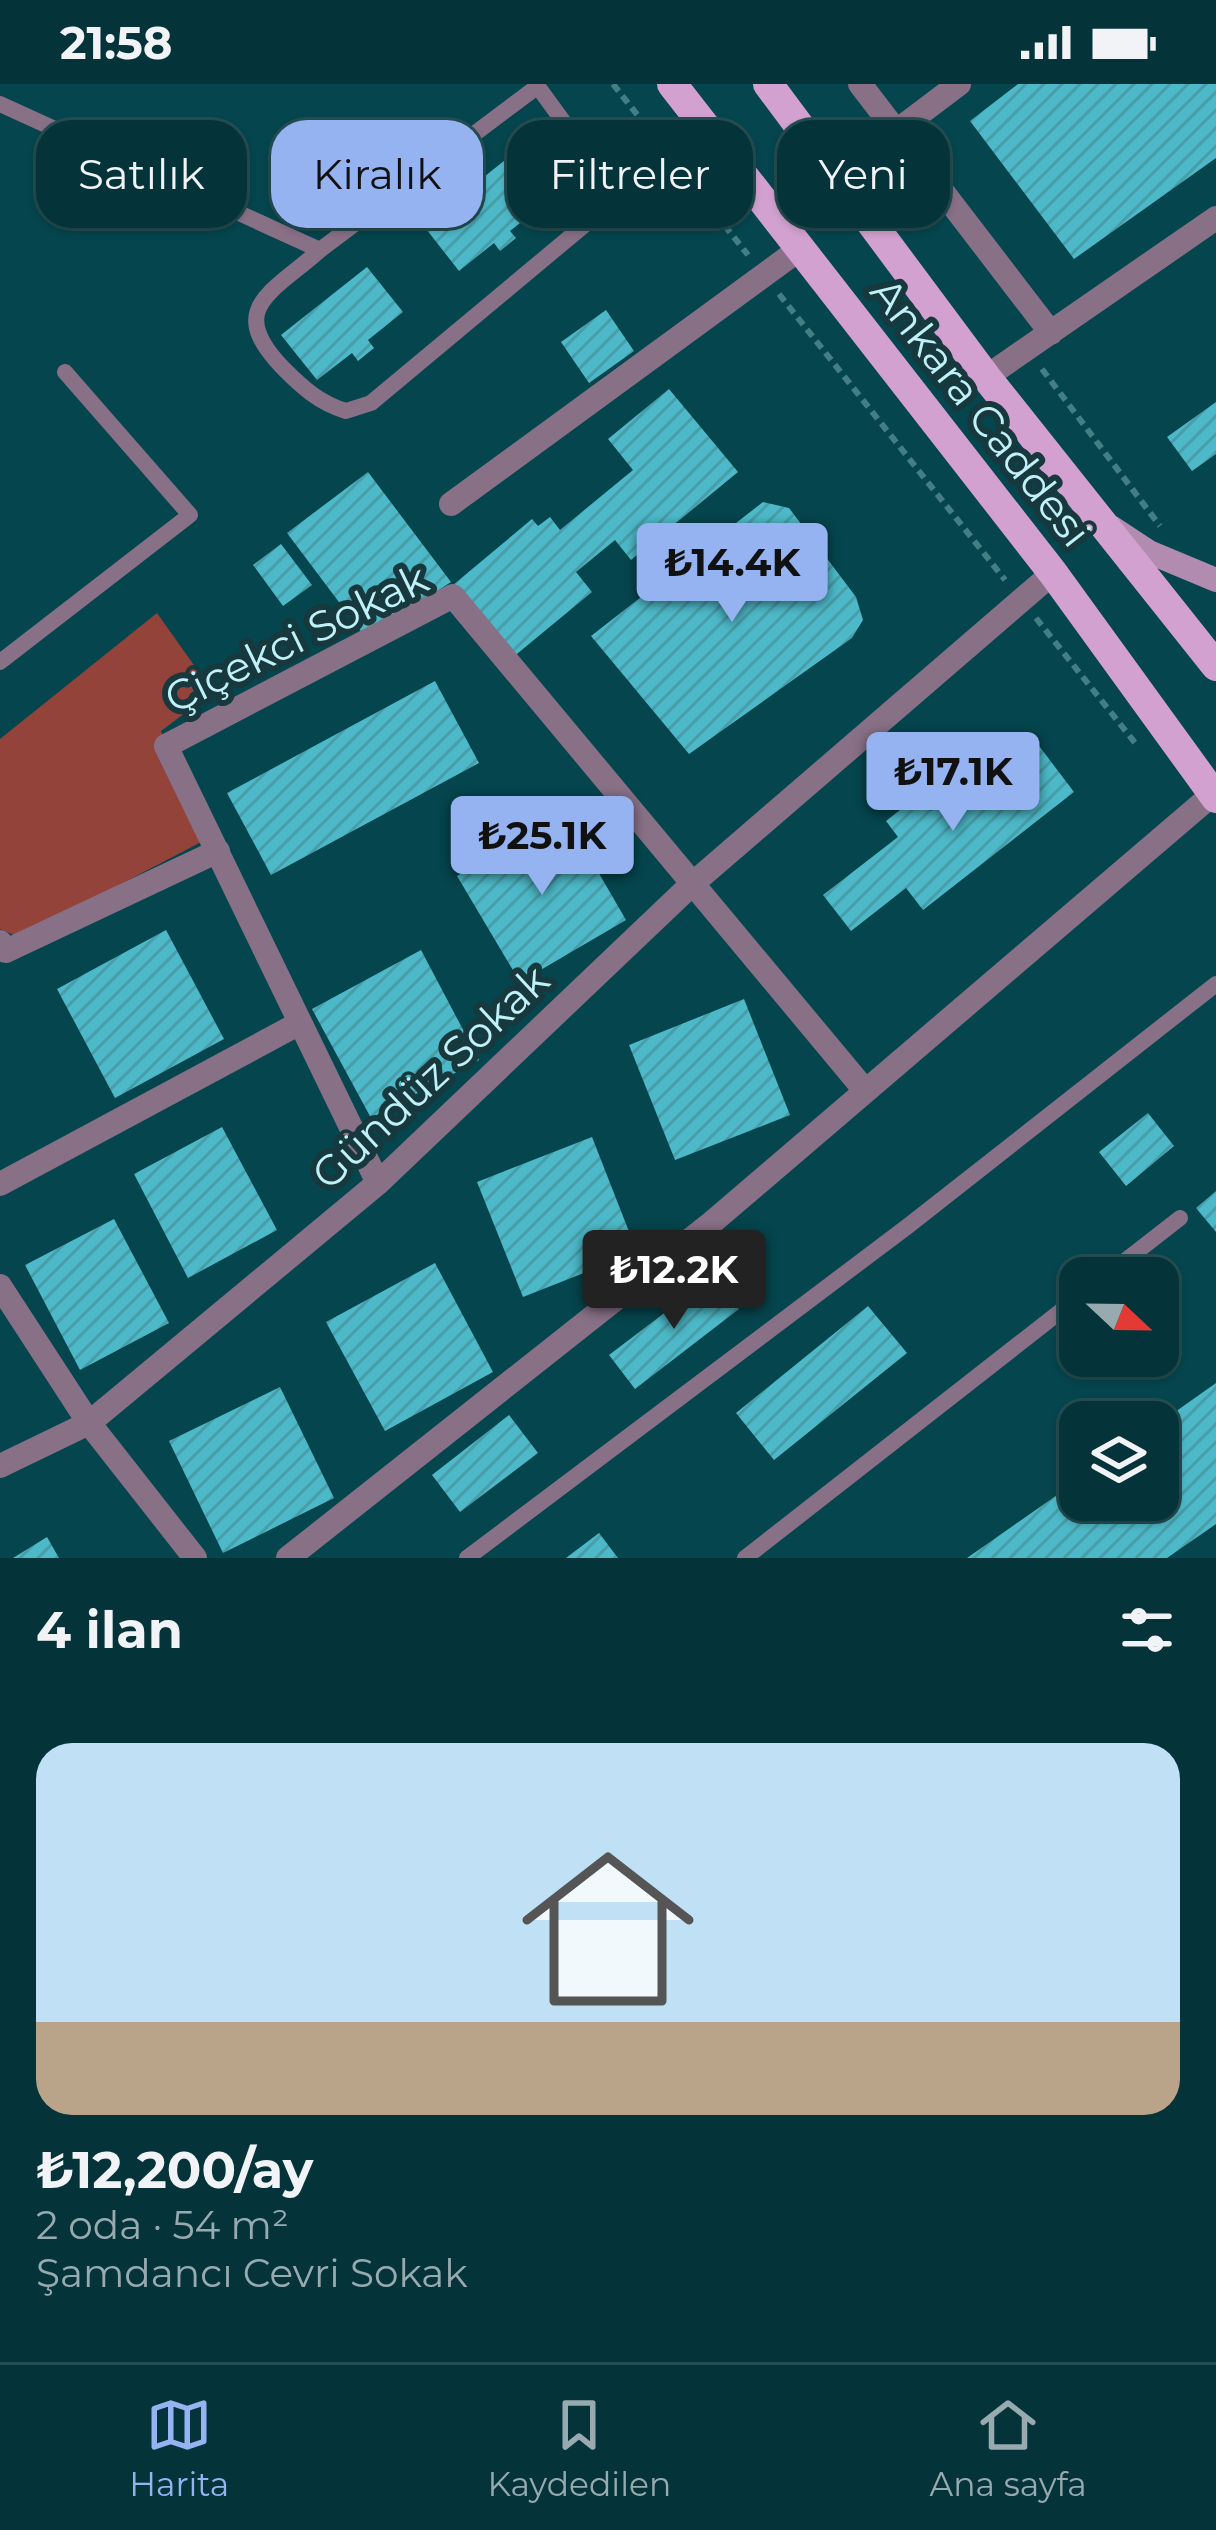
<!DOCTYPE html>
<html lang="tr">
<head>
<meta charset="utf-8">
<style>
	:root { --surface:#04343a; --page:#123f45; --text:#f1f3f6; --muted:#97aaaf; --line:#254f54; --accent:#95b2f1 }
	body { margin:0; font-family:Montserrat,sans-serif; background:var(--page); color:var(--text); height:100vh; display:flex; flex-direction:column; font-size:45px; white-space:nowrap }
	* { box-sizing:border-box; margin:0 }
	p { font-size:39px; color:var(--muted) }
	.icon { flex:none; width:66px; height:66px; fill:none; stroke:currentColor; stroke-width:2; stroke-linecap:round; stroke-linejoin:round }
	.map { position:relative; height:1474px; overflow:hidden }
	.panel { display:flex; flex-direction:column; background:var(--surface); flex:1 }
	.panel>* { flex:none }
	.top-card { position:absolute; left:36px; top:36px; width:1146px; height:108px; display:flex; gap:24px }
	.needle { width:78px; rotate:112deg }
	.controls { position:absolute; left:1059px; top:1173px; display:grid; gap:24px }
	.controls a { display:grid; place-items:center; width:120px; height:120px; border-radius:24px; background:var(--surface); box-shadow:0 3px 9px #0004,0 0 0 3px var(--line); font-size:60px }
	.price { position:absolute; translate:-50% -102px; padding:0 27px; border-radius:12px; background:var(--accent); color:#111; font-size:39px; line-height:78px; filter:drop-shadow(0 3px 6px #0008) }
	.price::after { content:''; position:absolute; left:50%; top:72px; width:36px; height:27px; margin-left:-18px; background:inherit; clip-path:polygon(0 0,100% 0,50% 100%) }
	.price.active { background:#222; color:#fff }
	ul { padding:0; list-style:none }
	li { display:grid; align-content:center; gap:24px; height:636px; padding:0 36px }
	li+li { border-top:3px solid var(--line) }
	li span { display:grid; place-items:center; height:372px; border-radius:36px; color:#555 }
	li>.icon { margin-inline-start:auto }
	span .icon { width:216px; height:216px; fill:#fffc; stroke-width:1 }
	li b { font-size:51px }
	h2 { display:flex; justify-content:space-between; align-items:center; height:144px; padding:0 36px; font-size:51px }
	.pill { padding:0 42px; border-radius:36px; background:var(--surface); box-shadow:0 3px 9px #0004,0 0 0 3px var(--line); font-size:42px; line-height:108px }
	.pill.active { background:var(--accent); color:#111 }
	.status { display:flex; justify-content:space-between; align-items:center; height:84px; padding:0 60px; background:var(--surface); direction:ltr }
	.status svg { height:33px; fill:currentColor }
	.tab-bar { display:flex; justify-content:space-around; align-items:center; height:168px; border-top:3px solid var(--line); background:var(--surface); font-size:33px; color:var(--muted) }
	.tab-bar a { display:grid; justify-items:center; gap:6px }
	.tab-bar .active { color:var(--accent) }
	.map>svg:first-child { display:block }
	.park { fill:#94433a }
	.building { fill:url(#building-hatch) }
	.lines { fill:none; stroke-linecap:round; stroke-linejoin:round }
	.path { stroke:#437e85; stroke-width:6; stroke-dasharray:9 6; stroke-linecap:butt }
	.lane { stroke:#887087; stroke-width:16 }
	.street { stroke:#887087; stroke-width:24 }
	.secondary { stroke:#b28cb0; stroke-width:24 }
	.primary { stroke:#d2a1cf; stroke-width:30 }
	.labels { text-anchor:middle; stroke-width:12; stroke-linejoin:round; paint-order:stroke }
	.street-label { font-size:42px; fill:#c1f1f8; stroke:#17383d }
</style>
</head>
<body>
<div class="status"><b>21:58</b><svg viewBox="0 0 49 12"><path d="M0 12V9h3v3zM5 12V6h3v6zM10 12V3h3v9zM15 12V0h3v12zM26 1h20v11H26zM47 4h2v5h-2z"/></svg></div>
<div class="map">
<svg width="1216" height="1474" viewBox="0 0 1216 1474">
	<defs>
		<pattern id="building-hatch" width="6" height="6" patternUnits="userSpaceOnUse" patternTransform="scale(3)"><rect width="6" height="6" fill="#4db9c8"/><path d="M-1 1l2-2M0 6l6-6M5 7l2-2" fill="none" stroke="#489da8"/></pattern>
	</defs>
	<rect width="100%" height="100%" fill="#05454d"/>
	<path class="park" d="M157,529L213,608L161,647L207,755L19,853L0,845V655Z"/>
	<path class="building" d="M1018,0H1216V74L1074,175L970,37Z
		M509,73L545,119L510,147L516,154L500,167L494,159L459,187L423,141Z
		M367,183L403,228L368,256L374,264L358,277L352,269L317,296L281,251Z
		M606,226L634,267L589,299L561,258Z
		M669,305L738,388L631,476L615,456L576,488L592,508L512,574L453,501L532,435L538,442L550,433L560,446L633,386L608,355Z
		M1216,318V370L1192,387L1167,353Z
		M368,388L451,498L366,554L287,449Z
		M763,418L789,424L856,513L863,536L852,554L689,670L591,552Z
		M281,460L312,501L283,522L253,481Z
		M435,597L479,679L271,791L227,709Z
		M1030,650L1074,708L923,826L906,804L851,847L823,811L898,753L886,737L919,711L931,727Z
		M564,729L626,836L520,898L457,792Z
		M166,846L224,955L115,1014L57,905Z
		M421,866L479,976L371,1034L312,925Z
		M744,915L790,1031L675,1076L629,961Z
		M1148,1029L1174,1062L1126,1102L1099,1068Z
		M222,1043L277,1146L188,1194L134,1090Z
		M592,1053L637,1168L523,1213L477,1098Z
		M1216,1107V1148L1196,1124Z
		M114,1135L169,1239L80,1286L25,1181Z
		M435,1179L493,1288L385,1347L326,1238Z
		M713,1192L739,1225L635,1305L609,1271Z
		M868,1222L907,1269L774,1376L736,1329Z
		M1216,1299V1440L1167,1474H967L1080,1395V1416H1158V1340Z
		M280,1303L334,1414L223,1469L169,1357Z
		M509,1331L538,1369L460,1428L432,1391Z
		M599,1449L618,1474H566Z
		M47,1453L59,1474H13Z"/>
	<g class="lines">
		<path class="path" d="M613,0L748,171
			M779,210L1005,496
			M1042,285L1160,442
			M1036,534L1136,660"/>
		<path class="lane" d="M0,20L320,166L538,2
			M320,166C272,209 225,224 283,284C302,303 319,319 346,327L371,319L618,113L536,0
			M0,578L190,431L65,288
			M1103,1194L1180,1134
			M467,1474L908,1142L1216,900
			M745,1474L1080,1212"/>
		<path class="street" d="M860,0L1051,249
			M894,49L959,0
			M986,293L1216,134
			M451,420L801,164
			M0,858L6,867L218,767
			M378,1099L166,662L453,512L863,1004
			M0,1100L298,940
			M0,1202L89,1339L195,1474
			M0,1382L89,1339L378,1099L690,802L1053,489
			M288,1474L709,1141L1213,710"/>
		<path class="secondary" d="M1111,443L1149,468L1216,496"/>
		<path class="primary" d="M672,0L1053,489L1216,714
			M768,0L986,293L1216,582"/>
	</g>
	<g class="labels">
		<g class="street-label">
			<text transform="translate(981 328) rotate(52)" y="15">Ankara Caddesi</text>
			<text transform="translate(296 554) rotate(-26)" y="15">Çiçekci Sokak</text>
			<text transform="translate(430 993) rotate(-43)" y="15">Gündüz Sokak</text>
		</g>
	</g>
</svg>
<div class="controls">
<a><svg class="needle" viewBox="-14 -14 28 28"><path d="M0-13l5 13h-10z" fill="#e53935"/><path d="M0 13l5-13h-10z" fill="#97aaaf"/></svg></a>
<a><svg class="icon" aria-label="layers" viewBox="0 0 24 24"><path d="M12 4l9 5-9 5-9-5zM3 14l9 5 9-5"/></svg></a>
</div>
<b class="price" style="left:732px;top:541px">₺14.4K</b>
<b class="price" style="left:953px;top:750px">₺17.1K</b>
<b class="price" style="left:542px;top:814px">₺25.1K</b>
<b class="price active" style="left:674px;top:1248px">₺12.2K</b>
<div class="top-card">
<a class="pill">Satılık</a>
<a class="pill active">Kiralık</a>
<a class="pill">Filtreler</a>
<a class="pill">Yeni</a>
</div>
</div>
<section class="panel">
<h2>4 ilan<svg class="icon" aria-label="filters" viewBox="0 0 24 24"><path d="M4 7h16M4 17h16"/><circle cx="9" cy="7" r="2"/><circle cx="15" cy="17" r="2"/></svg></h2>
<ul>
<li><span style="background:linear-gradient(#bfe0f5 75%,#b9a48a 0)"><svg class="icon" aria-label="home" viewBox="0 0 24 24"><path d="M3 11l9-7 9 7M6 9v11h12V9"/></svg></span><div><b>₺12,200/ay</b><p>2 oda · 54 m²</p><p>Şamdancı Cevri Sokak</p></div></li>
</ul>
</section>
<nav class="tab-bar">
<a class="active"><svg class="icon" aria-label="map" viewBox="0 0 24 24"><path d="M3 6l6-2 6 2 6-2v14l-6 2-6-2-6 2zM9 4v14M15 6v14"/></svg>Harita</a>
<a><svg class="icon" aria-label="saved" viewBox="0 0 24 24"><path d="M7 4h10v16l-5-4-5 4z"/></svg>Kaydedilen</a>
<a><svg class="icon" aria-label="home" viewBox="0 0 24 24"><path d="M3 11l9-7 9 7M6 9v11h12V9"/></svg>Ana sayfa</a>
</nav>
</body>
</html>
